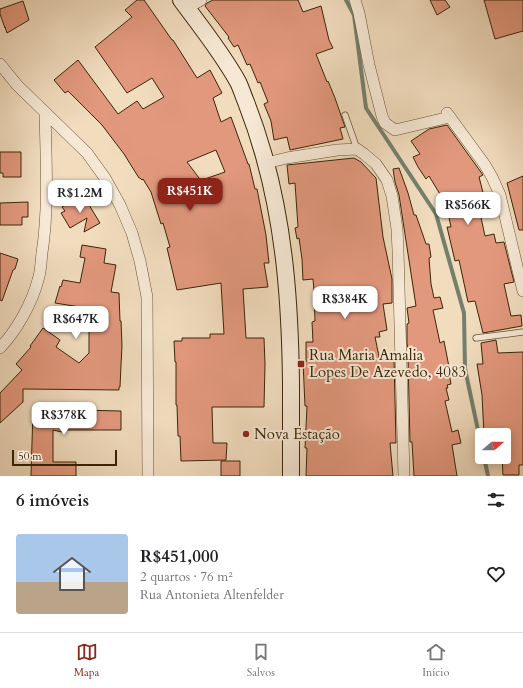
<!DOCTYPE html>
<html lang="pt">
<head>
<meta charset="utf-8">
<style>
	:root { --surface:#fff; --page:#f2f2f2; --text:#202124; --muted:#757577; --line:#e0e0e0; --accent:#8f2418 }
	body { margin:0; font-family:Cardo,serif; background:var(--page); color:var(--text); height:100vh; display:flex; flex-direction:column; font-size:15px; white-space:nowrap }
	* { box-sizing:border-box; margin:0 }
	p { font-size:13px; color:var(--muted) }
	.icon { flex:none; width:22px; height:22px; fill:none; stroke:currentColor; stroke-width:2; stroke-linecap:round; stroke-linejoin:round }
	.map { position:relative; height:476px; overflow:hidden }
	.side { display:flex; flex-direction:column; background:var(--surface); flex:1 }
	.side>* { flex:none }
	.needle { width:26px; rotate:70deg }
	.buttons { position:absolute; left:475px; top:428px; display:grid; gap:8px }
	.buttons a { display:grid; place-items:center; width:36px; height:36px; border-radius:4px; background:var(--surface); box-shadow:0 2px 10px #0003; font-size:20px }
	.scale { position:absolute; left:12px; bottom:10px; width:105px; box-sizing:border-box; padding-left:4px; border:2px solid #3a2607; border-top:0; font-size:11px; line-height:14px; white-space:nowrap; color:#3a2607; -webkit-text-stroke:3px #f6e8d5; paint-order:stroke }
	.price { position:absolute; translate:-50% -34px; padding:0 9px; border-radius:8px; background:#fff; color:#222; font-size:13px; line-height:26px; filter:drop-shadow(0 1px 2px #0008) }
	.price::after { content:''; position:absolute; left:50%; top:24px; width:12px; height:9px; margin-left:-6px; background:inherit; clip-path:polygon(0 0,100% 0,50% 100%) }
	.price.on { background:var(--accent); color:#fff }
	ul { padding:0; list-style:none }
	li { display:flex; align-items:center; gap:12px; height:100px; padding:0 16px }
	li span { display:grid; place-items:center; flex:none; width:112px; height:80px; border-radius:4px; color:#555 }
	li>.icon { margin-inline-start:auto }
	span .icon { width:48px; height:48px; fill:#fffc; stroke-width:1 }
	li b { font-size:17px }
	h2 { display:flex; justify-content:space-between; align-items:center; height:48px; padding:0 16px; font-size:17px }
	.tabs { display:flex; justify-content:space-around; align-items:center; height:56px; border-top:1px solid var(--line); background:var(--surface); font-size:11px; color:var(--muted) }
	.tabs a { display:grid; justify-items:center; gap:2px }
	.tabs .on { color:var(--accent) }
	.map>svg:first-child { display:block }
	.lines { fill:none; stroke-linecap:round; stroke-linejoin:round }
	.stream { stroke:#74806c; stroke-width:4 }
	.building { fill:#e2987d; stroke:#3a2607; fill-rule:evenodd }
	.service-casing { stroke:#685435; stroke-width:7 }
	.minor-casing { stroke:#685435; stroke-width:12 }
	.secondary-casing { stroke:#3a2607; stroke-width:18 }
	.service { stroke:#f6e8d5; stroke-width:5.5 }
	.minor { stroke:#f6e8d5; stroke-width:11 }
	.secondary { stroke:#f6e8d5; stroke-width:16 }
	.poi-dot { fill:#8f2418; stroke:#f6e8d5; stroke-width:1.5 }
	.labels { text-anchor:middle; stroke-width:4; stroke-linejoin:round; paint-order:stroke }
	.poi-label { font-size:15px; fill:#3a2607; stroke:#f6e8d5; text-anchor:start }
</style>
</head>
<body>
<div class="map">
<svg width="523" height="476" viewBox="0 0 523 476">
	<rect width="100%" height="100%" fill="#f1dcbe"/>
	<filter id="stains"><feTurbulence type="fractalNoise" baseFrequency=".005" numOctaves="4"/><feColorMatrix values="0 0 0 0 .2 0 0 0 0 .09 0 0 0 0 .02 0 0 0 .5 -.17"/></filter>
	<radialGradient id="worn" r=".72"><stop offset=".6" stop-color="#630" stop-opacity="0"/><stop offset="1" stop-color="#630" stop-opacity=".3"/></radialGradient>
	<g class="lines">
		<path class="stream" d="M346,0L354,15L366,108L436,214L464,313L465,369L482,449
			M484,457L488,476"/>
	</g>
	<path class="building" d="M137,0H144L172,40H173L197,78L210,70L222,93L213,98L221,122L231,117L248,164H249L255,189H257L266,235L269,263H264L268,287L243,289L246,338H264L265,364L264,407H212L213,443H227L226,460L181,461L180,436H178L177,405H176V362H175L174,341H182V338H210V334H224L221,283L177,290L167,248L170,247L163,223L161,224L151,192L143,179L142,180L140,178H139L124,154L102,125L68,91L65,93L54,80L78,60L118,114L137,101L143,109L164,97L152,78L127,93L95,47L132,17L125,10ZM216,150L225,172L199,181V178L187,162Z
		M213,0H298L303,12L321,6L329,40L333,48L316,54L327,82L328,81L335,98L345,127L340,128L343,139L290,150L287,137L274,140L271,121L264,104L268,102L260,82L258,83L250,64L247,65L238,45L234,47L228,38L229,37L205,6L207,3Z
		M430,0H445L450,7L437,15Z
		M484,0H523V31L495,39Z
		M23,1L29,20L7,33L5,27V28L0,14V9Z
		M447,125L483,175L479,177L485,200H482L484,213H480L485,236L494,234L496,243L504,242L514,282L504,284L511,316L521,315L522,326L483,333L475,301L468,302L459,260L455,261L447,227H451L446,204L429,176L426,179L418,167L413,157L420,154L411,141L429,129Z
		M0,152H21V177H3V173H0Z
		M354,158L361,162L376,178L383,237L392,279V303L383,304L387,330L379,332L380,337H375L380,361L394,359L396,443H390L393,476H306L307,448H305L307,406H305L303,362H306V342H313L312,322L315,321L314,291L313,279L303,280L302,259L299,238L297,239L295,228L298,227L295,183L289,184L287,165Z
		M399,168L408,193L414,215H416L426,244H429L431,257L429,258L431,284L434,298L440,297L443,308L433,310L440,343L444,341L449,367L448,368L451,384L447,385L448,388H446L449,400L445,401L452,432L458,430L461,443L452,445L457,476H414L412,442H410L408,357H410L407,344V324L409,323L407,308L416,306L399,195L395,182L393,169Z
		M523,176V230H519L507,183Z
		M83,195L100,223L84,232L87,218L70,228L61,213L65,211L62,207Z
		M28,202V217H22V225H0V203Z
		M82,245L106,249L104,263L116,265L111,292L119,293L120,321H121L122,346L121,365L120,387H119V390L23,389V402L0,423V393L22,370L16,364L31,347L30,346L43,328L60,340L56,347L79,363L89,353V314H85L86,308L55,303L60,286L61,287L63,280L80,283L85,258L80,257Z
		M0,253L18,259L15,269L13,270L2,301L0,300Z
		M496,340L498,353L523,352V465H519V475H503L502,457H504V435H484L482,395L477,364H483L481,343Z
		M33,409L121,411V430H62V432L53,430V462H76V476H31Z
		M221,461H240V476H221Z"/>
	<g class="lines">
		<defs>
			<path id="service" d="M345,115L357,149
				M476,338L523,332"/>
			<path id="minor" d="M355,0L359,13L369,65L382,116L385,123L395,130L450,117
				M187,8L201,0
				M0,64L17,85L87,153L105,178L120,205L132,233L140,261L147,297L148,476
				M447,113L485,165L492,177L500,195L523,291
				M266,163L287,158L337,150L357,149L364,154L376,164L387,180L392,196L397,229L398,250L404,476
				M0,348C17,330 32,303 38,280C41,271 41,261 42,253C49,207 46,159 45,113"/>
			<path id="secondary" d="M181,0C201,27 222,53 238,82C241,88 243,95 246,102C253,120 259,138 264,156C285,231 290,305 291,382C291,413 291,445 291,476"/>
		</defs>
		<use href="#service" class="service-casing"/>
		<use href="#minor" class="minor-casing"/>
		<use href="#secondary" class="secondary-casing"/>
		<use href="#service" class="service"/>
		<use href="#minor" class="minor"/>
		<use href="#secondary" class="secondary"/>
	</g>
	<g class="poi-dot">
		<rect x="297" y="360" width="8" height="8" rx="2"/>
		<circle cx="246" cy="434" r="4"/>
	</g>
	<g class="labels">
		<g class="poi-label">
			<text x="309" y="360">Rua Maria Amalia<tspan x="309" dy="17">Lopes De Azevedo, 4083</tspan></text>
			<text x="254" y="439">Nova Estação</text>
		</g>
	</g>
	<rect width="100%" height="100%" filter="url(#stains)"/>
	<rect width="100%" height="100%" fill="url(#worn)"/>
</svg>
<div class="buttons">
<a><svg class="needle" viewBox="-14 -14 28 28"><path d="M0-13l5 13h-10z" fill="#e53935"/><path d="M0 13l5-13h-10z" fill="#757577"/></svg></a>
</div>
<div class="scale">50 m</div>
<b class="price on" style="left:190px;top:212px">R$451K</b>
<b class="price" style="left:80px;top:214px">R$1.2M</b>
<b class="price" style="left:468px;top:226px">R$566K</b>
<b class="price" style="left:345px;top:320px">R$384K</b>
<b class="price" style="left:76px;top:340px">R$647K</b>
<b class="price" style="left:64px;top:436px">R$378K</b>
</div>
<section class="side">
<h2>6 imóveis<svg class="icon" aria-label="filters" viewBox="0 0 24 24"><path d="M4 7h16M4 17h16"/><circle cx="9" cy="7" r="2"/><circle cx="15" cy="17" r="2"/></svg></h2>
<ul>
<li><span style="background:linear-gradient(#a9c7e8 60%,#b9a48a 0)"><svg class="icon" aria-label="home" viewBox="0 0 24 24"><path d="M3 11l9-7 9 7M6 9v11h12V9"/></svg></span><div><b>R$451,000</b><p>2 quartos · 76 m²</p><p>Rua Antonieta Altenfelder</p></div><svg class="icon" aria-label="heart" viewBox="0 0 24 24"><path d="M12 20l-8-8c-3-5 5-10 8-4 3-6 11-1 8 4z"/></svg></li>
</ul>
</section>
<nav class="tabs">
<a class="on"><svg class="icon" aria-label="map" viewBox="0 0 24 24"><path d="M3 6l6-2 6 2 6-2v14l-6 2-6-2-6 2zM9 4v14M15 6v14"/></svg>Mapa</a>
<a><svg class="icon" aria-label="saved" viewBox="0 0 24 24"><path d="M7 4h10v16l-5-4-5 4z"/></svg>Salvos</a>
<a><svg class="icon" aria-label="home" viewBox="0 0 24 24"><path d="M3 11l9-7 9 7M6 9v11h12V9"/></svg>Início</a>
</nav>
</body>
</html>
